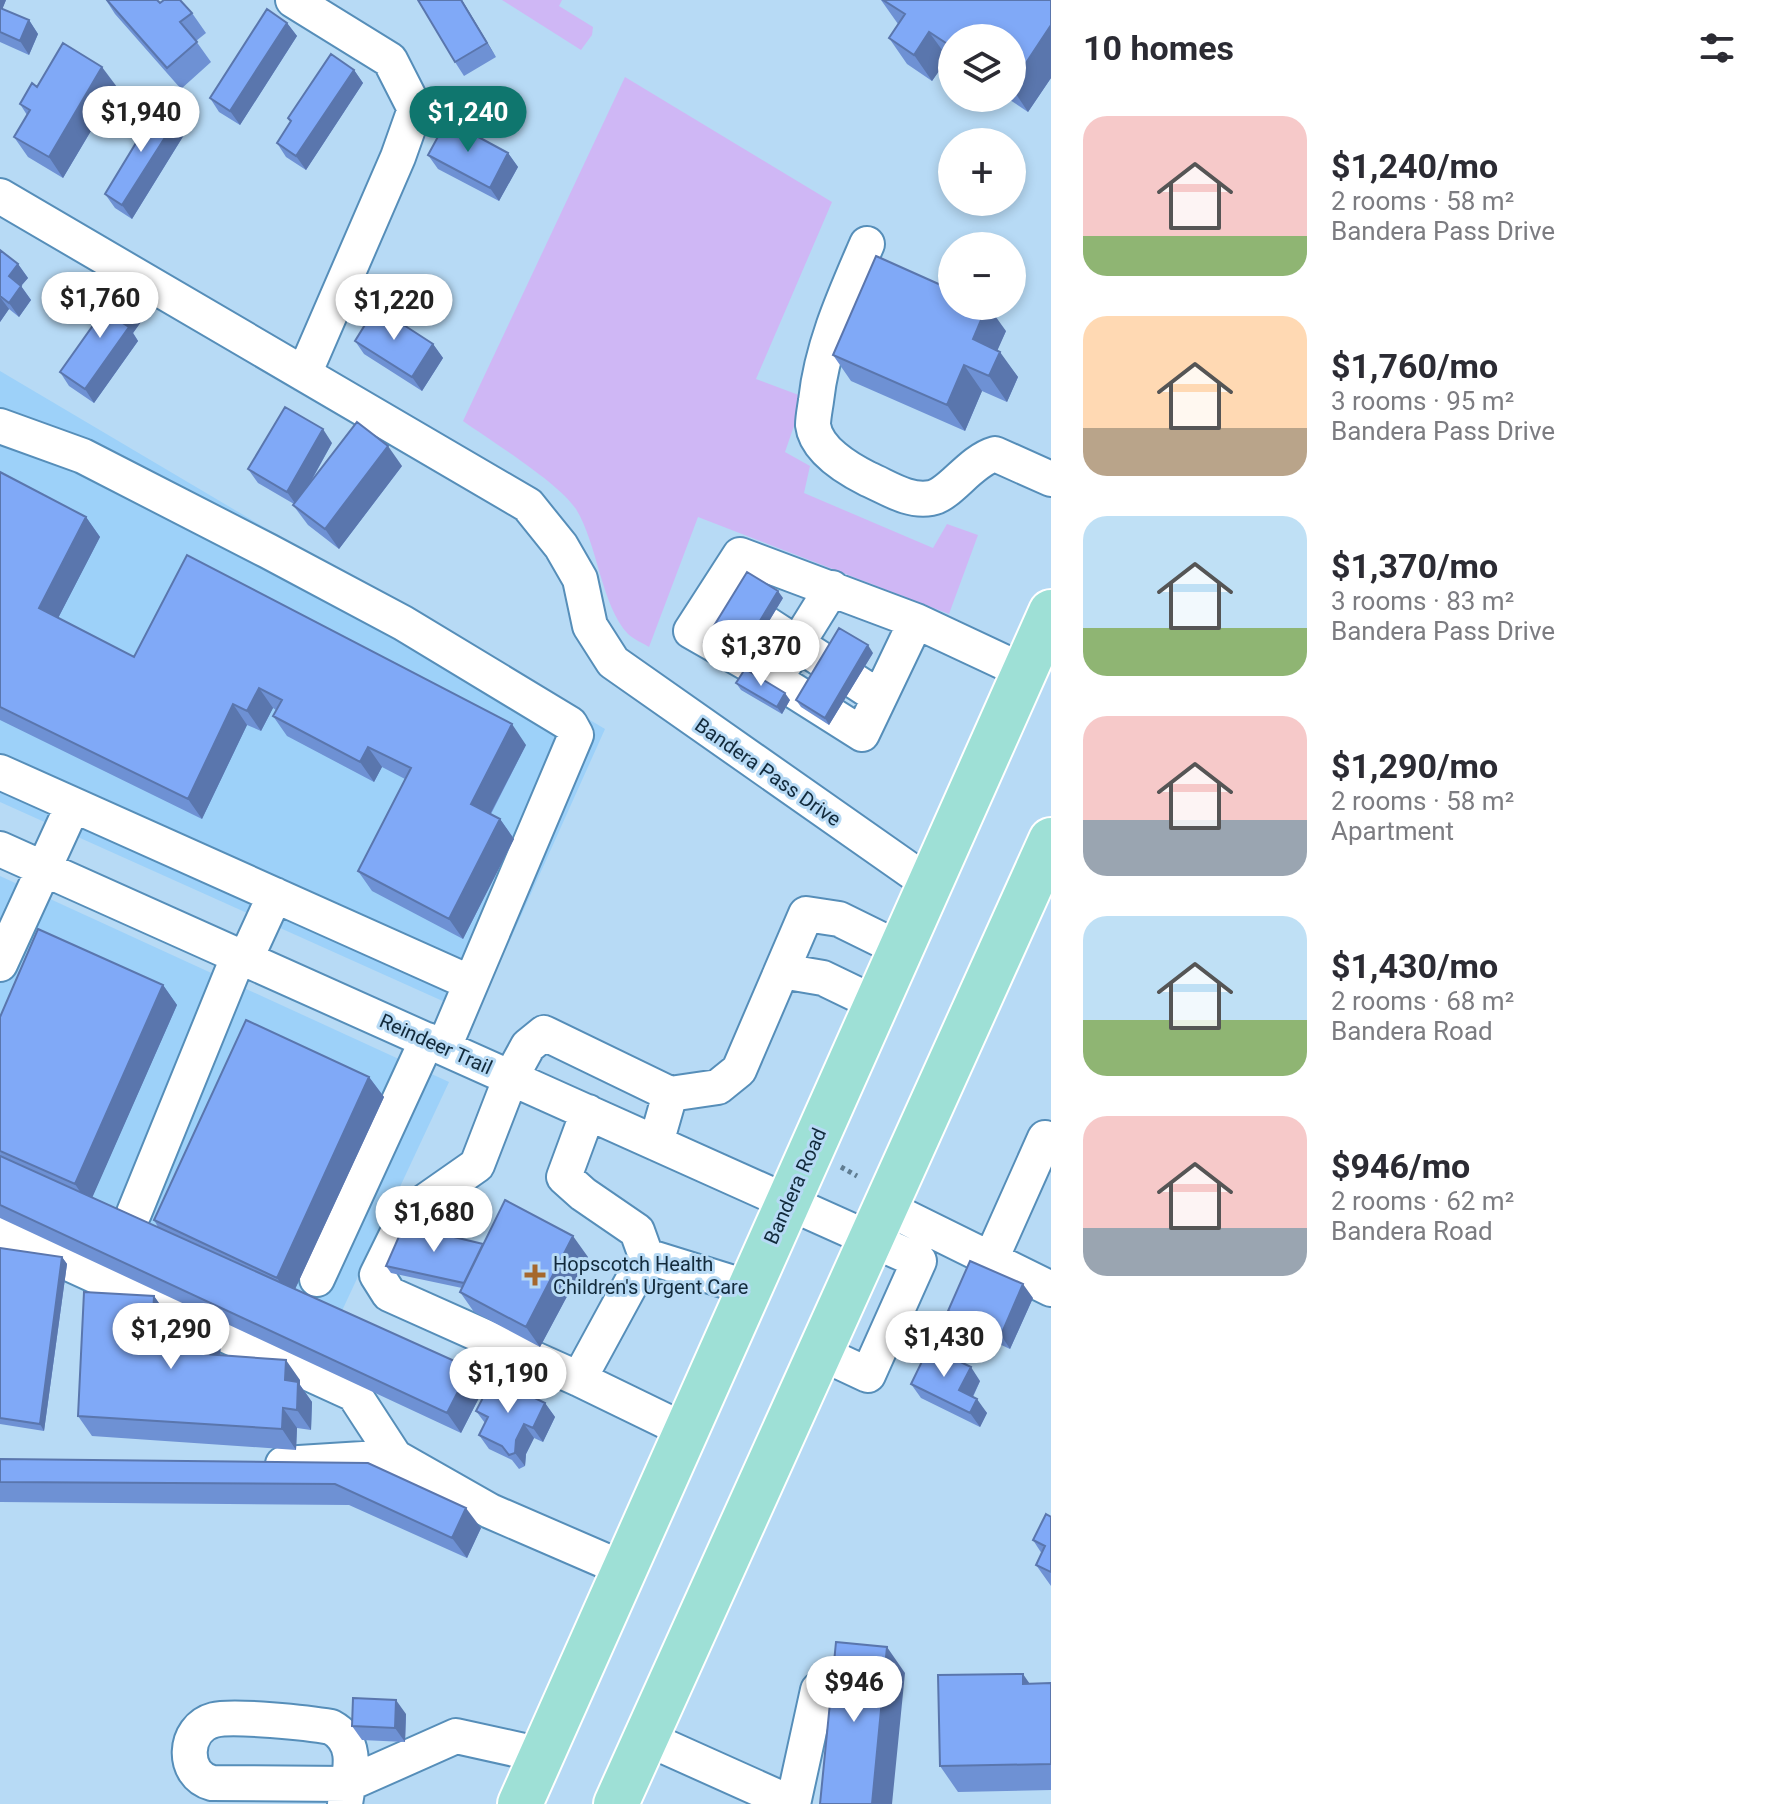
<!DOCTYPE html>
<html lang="en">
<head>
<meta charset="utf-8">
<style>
	:root { --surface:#fff; --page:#f2f2f3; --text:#2b2b33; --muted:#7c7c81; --accent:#0f766e }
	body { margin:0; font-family:Roboto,sans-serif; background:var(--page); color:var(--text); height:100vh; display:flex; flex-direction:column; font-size:30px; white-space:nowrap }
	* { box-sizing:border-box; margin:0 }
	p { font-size:26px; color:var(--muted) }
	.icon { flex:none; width:44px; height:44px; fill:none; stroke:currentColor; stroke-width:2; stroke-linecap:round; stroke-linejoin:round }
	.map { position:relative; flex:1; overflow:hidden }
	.panel { display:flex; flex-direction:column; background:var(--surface); width:720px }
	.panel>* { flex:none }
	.buttons { position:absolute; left:938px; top:24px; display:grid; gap:16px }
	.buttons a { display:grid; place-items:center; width:88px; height:88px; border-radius:50%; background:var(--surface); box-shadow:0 4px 12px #0003; font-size:40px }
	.price { position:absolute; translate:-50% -68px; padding:0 18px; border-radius:28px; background:#fff; color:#222; font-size:26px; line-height:52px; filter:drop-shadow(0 2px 4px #0008) }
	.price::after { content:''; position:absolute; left:50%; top:48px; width:24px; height:18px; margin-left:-12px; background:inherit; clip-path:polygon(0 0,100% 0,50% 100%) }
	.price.on { background:var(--accent); color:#fff }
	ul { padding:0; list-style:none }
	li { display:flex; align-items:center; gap:24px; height:200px; padding:0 32px }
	li span { display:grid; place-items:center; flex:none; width:224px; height:160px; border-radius:24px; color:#555 }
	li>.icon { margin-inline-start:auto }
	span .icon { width:96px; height:96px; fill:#fffc; stroke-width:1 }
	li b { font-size:34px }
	h2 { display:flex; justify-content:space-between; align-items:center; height:96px; padding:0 32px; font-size:34px }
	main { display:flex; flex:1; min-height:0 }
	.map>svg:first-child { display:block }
	.built { fill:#9dd1f9 }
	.green { fill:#cfb7f5 }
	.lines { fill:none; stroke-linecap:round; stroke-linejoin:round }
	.minor-casing { stroke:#568eb9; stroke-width:38 }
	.major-casing { stroke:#fff; stroke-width:48 }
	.path { stroke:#607d92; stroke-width:5; stroke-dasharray:4 4; stroke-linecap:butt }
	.minor { stroke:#fff; stroke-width:34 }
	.major { stroke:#9ee0d6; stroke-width:44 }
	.wall { fill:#6e91d4 }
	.shaded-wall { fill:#5a76ad }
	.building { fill:#80a9f7; stroke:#5a76ad; stroke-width:2 }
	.poi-dot { fill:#a5682c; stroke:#b7daf5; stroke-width:3 }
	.labels { text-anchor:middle; stroke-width:6; stroke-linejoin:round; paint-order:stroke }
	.street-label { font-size:20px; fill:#122a3b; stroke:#b7daf5 }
	.poi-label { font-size:20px; fill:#122a3b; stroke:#b7daf5; text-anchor:start }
</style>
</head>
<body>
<main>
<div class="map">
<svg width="1051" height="1804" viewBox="0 0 1051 1804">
	<rect width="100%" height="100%" fill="#b7daf5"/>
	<path class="built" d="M0,371L605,729L476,1016L0,802Z
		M0,876L449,1082L340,1315L0,1165Z"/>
	<path class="green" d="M502,0H562L559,6L593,27L592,35L581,50Z
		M625,77L832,202L756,379L804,397L785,452L810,466L804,493L933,548L947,524L978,535L949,614L698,517L649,647C643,643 633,639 628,634C601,605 598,545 576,509C558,482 491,441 463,421Z"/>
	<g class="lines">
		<defs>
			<path id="minor" d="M293,0L390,60L415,109L398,157L304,374
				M0,196L528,505L561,546L580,579L590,626L613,662L931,885
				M867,244C845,295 822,345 816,401C815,408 813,418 813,425C816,450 848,469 868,479C889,488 908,502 931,498C950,495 970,461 995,454L1051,479
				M0,426L83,456L268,551L403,623L570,724L576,735L444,1047
				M730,600L879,697
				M916,621L862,734L775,679L691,631L740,555L916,621L1025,672
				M786,662L832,588
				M0,772L471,983
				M0,849L919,1261L868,1375L821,1353
				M246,958L275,895
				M0,964L73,805
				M782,971L823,978L877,1004
				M670,1094L718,1087L739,1070L806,914L839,919L902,950
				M588,1112L564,1177L583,1194L637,1231L646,1256L579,1379L686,1431
				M887,1208L1051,1289
				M134,1213L239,955
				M0,1232L354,1394L395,1457L490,1511L624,1569
				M646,1256L749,1288
				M991,1259L1045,1138
				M317,1279L427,1040
				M579,1379L389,1294L377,1275L407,1214L477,1165L511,1077L528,1046L544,1033L670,1094L656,1143
				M283,1464L395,1457
				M646,1738L793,1804L818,1690
				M345,1804C349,1775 361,1743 331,1727C309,1723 233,1715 214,1720C183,1728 181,1775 212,1783L348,1784L456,1736L542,1755"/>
			<path id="major" d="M520,1804L1051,612
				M616,1804L1051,840"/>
		</defs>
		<use href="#minor" class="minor-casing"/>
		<use href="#major" class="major-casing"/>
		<path class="path" d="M841,1167L857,1176"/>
		<use href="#minor" class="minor"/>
		<use href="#major" class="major"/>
	</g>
	<path class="wall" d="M0,0H6L2,9L29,20L38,34L29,55L0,42Z
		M106,0H157L160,3L192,13L206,33L196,41L211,62L181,89L115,14Z
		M462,0L496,57L464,76L455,62Z
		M881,0H1051V78L1028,112L1007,98H1012V38H952V61L948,58L932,81L907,64L889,38L898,24Z
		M287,23L297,36L240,125L219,112L210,98Z
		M354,70L363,83L306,170L286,157L277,143L291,122L288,118Z
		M37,87H117L63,178L28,157L14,137L27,115L20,104Z
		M178,117L187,130L132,219L115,208L105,194Z
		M508,153L518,167L499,201L438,169L428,155Z
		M0,250L18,264L28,278L21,286L31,300L19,317L9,309L0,322Z
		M138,298L148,312L133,333L138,341L94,403L69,386L60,372Z
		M1006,331L997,350L1018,377L1007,402L982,391L965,431L851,381L833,355Z
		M355,341L433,344L443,358L422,391L364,354Z
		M332,443L308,487L402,466L339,549L308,525L293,505L294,504L258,483L248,469Z
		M0,472L86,517L100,537L58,618L134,657L526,745L491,814L500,819L514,839L463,939L372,891L358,871L405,779L382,767L374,782L287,736L273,716L276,710L273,708L261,731L247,725L202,819L0,720Z
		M783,598L740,669L709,650L704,642Z
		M873,653L829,725L801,707L796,700Z
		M736,683L790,700L782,714L741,690Z
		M163,985L177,1005L92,1197L158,1227L154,1220L369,1077L384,1097L295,1289L470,1368L484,1388L461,1433L0,1218V1017Z
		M483,1244L588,1257L540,1347L474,1312L460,1292L462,1288L391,1273L386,1266Z
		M0,1248L62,1257L67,1264L44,1431L0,1424Z
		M154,1296L168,1316V1318L206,1320L221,1340L220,1355L300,1380V1385L312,1402L311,1430L297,1428L296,1450L92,1436L78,1416Z
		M1033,1298L1010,1349L958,1325L948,1311Z
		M980,1381L973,1397L987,1413L980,1427L921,1398L911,1384Z
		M499,1389L545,1403L555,1417L543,1442L534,1438L526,1454L525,1466L519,1469L512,1460L489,1449L479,1435L485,1423L476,1411Z
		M0,1459L368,1463L481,1528L467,1558L349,1505L0,1502Z
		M1051,1517V1586L1036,1565L1042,1554L1033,1540Z
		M1051,1683V1790L958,1792L940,1766Z
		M406,1714L405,1742L362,1740L352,1726Z"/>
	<path class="shaded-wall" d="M0,0H6L0,15Z
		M461,0H462L496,57L487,43Z
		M29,20L38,34L29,55L20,41Z
		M287,23L297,36L240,125L230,111Z
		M1051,25V78L1028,112L1012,88V84Z
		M929,32L948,58L932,81L914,55Z
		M102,67L117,87L63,178L49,157Z
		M354,70L363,83L306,170L296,156Z
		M178,117L187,130L132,219L122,205Z
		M508,153L518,167L499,201L490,188Z
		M18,264L28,278L21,286L31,300L19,317L9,303V276Z
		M0,297L9,309L0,322Z
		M138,298L148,312L133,333L138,341L94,403L85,389L121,322Z
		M988,306L1006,331L991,365L973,339Z
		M433,344L443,358L422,391L412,377Z
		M1000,352L1018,377L1007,402L989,376Z
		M964,365L982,391L965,431L947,405Z
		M323,429L332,443L297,506L287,492Z
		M388,446L402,466L339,549L325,529Z
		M86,517L100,537L53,628L39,608Z
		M778,591L783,598L740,669L735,662Z
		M868,645L873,653L829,725L825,718Z
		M259,688L273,708L261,731L247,711Z
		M785,693L790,700L782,714L777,707Z
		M233,704L247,725L202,819L188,799Z
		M512,724L526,745L485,824L471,804Z
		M368,747L382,767L374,782L360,762Z
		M500,819L514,839L463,939L449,919Z
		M163,985L177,1005L89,1205L75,1184Z
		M369,1077L384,1097L291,1298L277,1278Z
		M573,1236L588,1257L540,1347L526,1327Z
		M62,1257L67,1264L44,1431L40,1424Z
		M1023,1284L1033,1298L1010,1349L1001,1335Z
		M154,1296L168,1316L167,1337L153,1317Z
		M206,1320L221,1340L219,1374L205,1354Z
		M286,1360L300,1380V1385L312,1402L311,1430L297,1410L285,1380Z
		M971,1367L980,1381L969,1404L959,1390Z
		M470,1368L484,1388L461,1433L447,1413Z
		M977,1399L987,1413L980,1427L970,1413Z
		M545,1403L555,1417L543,1442L533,1428Z
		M283,1408L297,1428L296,1450L282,1429Z
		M524,1424L534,1438L526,1454L525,1466L515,1453L516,1440Z
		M466,1508L481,1528L467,1558L452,1538Z
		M887,1647L905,1673L892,1804H872Z
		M1023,1674L1041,1700L1023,1684Z
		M396,1700L406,1714L405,1742L395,1728Z"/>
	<path class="building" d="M107,0H157L160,3L164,0H180L192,13L180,22L197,42L167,68Z
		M418,0H461L487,43L455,62Z
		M883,0H1051V25L1012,84V38H952V47L929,32L914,55L889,38L905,14Z
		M0,8L29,20L20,41L0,32Z
		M267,9L287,23L230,111L210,98Z
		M63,43L102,67L49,157L14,137L30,110L20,104L32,83L37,87Z
		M331,54L354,70L296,156L277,143L291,121L288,118Z
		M159,105L178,117L122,205L105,194Z
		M447,120L508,153L490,188L428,155Z
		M0,250L18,264L9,276L21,286L9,303L0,296Z
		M876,256L952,290V306H987L973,339L1000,352L989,376L964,365L947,405L833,355Z
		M121,286L138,298L121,322L129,327L85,389L60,372Z
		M376,307L433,344L412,377L355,341Z
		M285,407L323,429L287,492L248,469Z
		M357,422L388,446L325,529L293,505Z
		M0,472L86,517L39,608L134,657L187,555L512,724L471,804L500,819L449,919L358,871L411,768L368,747L360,762L273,716L282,700L259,688L247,711L233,704L188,799L0,707Z
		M747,572L778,591L735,662L704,642Z
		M839,628L868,645L825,718L796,700Z
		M745,669L785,693L777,707L736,683Z
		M38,929L163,985L75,1184L0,1151V1017Z
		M246,1020L369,1077L277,1278L154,1220Z
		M0,1156L470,1368L447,1413L0,1205Z
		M505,1200L573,1236L526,1327L460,1292Z
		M404,1225L483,1244L464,1283L386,1266Z
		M0,1248L62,1257L40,1424L0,1418Z
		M970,1261L1023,1284L1001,1335L948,1311Z
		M84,1292L154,1296L153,1317L206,1320L205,1354L286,1360L285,1380L298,1382L297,1410L283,1408L282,1429L78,1416Z
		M929,1347L971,1367L959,1390L977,1399L970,1413L911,1384Z
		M502,1382L545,1403L533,1428L524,1424L516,1440L515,1453L509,1455L502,1446L479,1435L488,1417L476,1411L490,1384L499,1389Z
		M0,1459L368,1463L466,1508L452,1538L335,1484L0,1482Z
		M1046,1514L1051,1517V1572L1036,1565L1045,1546L1033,1540Z
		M836,1642L887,1647L872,1804H820Z
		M1023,1674V1684L1051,1683V1764L940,1766L938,1675Z
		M353,1698L396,1700L395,1728L352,1726Z"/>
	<path class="poi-dot" d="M531 1263h8v8h8v8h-8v8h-8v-8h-8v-8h8z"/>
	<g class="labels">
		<g class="street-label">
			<text transform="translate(768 772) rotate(35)" y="7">Bandera Pass Drive</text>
			<text transform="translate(436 1044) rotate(24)" y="7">Reindeer Trail</text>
			<text transform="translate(795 1186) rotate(-66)" y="7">Bandera Road</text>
		</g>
		<g class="poi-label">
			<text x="553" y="1271">Hopscotch Health<tspan x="553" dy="23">Children's Urgent Care</tspan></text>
		</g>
	</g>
</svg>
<div class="buttons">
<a><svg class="icon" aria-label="layers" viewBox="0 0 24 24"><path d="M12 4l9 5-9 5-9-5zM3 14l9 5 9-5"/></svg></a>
<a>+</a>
<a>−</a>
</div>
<b class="price" style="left:141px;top:154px">$1,940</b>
<b class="price on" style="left:468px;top:154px">$1,240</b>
<b class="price" style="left:100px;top:340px">$1,760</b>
<b class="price" style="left:394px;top:342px">$1,220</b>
<b class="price" style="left:761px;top:688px">$1,370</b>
<b class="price" style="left:434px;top:1254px">$1,680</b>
<b class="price" style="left:171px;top:1371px">$1,290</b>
<b class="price" style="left:944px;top:1379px">$1,430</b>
<b class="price" style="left:508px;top:1415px">$1,190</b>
<b class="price" style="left:854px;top:1724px">$946</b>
</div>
<section class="panel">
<h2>10 homes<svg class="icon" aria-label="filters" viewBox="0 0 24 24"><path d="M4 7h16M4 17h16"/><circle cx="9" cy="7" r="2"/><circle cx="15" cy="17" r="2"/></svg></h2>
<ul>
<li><span style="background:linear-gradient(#f6c9c9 75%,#8fb573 0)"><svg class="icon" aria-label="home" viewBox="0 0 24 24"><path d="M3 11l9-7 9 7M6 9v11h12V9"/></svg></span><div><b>$1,240/mo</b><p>2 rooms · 58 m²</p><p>Bandera Pass Drive</p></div></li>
<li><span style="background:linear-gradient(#ffd9b3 70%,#b9a48a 0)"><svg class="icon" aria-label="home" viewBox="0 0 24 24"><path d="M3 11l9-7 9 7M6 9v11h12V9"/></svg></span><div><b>$1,760/mo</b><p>3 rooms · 95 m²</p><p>Bandera Pass Drive</p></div></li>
<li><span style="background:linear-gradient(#bfe0f5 70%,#8fb573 0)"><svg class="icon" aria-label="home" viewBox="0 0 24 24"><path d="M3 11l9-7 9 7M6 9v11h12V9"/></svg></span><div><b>$1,370/mo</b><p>3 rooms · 83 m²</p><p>Bandera Pass Drive</p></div></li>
<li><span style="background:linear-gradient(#f6c9c9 65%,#9aa5b1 0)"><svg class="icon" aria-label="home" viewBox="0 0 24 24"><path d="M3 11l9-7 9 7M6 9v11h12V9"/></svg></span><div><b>$1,290/mo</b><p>2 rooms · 58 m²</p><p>Apartment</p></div></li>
<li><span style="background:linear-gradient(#bfe0f5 65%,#8fb573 0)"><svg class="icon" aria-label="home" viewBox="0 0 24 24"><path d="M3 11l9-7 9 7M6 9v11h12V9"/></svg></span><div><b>$1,430/mo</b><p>2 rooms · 68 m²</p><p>Bandera Road</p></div></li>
<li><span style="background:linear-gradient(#f6c9c9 70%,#9aa5b1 0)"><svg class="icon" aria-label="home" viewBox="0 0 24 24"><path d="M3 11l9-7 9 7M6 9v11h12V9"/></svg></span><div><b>$946/mo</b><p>2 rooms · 62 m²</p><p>Bandera Road</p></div></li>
</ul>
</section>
</main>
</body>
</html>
